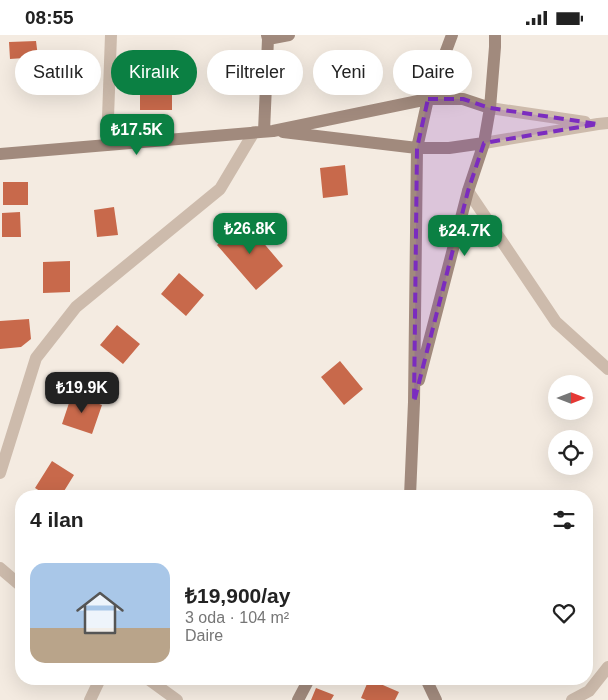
<!DOCTYPE html>
<html lang="tr">
<head>
<meta charset="utf-8">
<style>
	:root { --surface:#fff; --page:#f2f2f2; --text:#222; --muted:#767676; --line:#e0e0e0; --accent:#0b8043 }
	body { margin:0; font-family:Helvetica,sans-serif; background:var(--page); color:var(--text); height:100vh; display:flex; flex-direction:column; font-size:19px; white-space:nowrap }
	* { box-sizing:border-box; margin:0 }
	p { font-size:16px; color:var(--muted) }
	.icon { flex:none; width:28px; height:28px; fill:none; stroke:currentColor; stroke-width:2; stroke-linecap:round; stroke-linejoin:round }
	.map { position:relative; flex:1; overflow:hidden }
	.sheet { position:absolute; left:15px; top:455px; width:578px; height:195px; display:flex; flex-direction:column; background:var(--surface); border-radius:20px; box-shadow:0 5px 20px #0002 }
	.sheet>* { flex:none }
	.top-card { position:absolute; left:15px; top:15px; width:579px; height:45px; display:flex; gap:10px }
	.needle { width:32px; rotate:90deg }
	.fabs { position:absolute; left:548px; top:340px; display:grid; gap:10px }
	.fabs a { display:grid; place-items:center; width:45px; height:45px; border-radius:50%; background:var(--surface); box-shadow:0 5px 20px #0002; font-size:25px }
	.price { position:absolute; translate:-50% -42px; padding:0 11px; border-radius:10px; background:var(--accent); color:#fff; font-size:16px; line-height:32px; filter:drop-shadow(0 1px 2px #0008) }
	.price::after { content:''; position:absolute; left:50%; top:30px; width:15px; height:11px; margin-left:-8px; background:inherit; clip-path:polygon(0 0,100% 0,50% 100%) }
	.price.current { background:#222; color:#fff }
	ul { padding:0; list-style:none }
	li { display:flex; align-items:center; gap:15px; height:125px; padding:0 15px }
	li+li { border-top:1px solid var(--line) }
	li span { display:grid; place-items:center; flex:none; width:140px; height:100px; border-radius:15px; color:#555 }
	li>.icon { margin-inline-start:auto }
	span .icon { width:60px; height:60px; fill:#fffc; stroke-width:1 }
	li b { font-size:21px }
	h2 { display:flex; justify-content:space-between; align-items:center; height:60px; padding:0 15px; font-size:21px }
	.chip { padding:0 18px; border-radius:22px; background:var(--surface); box-shadow:0 5px 20px #0002; font-size:18px; line-height:45px }
	.chip.current { background:var(--accent); color:#fff }
	.status { display:flex; justify-content:space-between; align-items:center; height:35px; padding:0 25px; background:var(--surface); direction:ltr }
	.status svg { height:14px; fill:currentColor }
	.map>svg:first-child { display:block }
	.building { fill:#c8694b }
	.lines { fill:none; stroke-linecap:round; stroke-linejoin:round }
	.street { stroke:#cdbbac; stroke-width:12 }
	.secondary { stroke:#a18a7d; stroke-width:12 }
	.marked { fill:#7b2cbf; fill-opacity:0.2; stroke:#7b2cbf; stroke-width:4; stroke-dasharray:10 6; stroke-linejoin:round }
</style>
</head>
<body>
<div class="status"><b>08:55</b><svg viewBox="0 0 49 12"><path d="M0 12V9h3v3zM5 12V6h3v6zM10 12V3h3v9zM15 12V0h3v12zM26 1h20v11H26zM47 4h2v5h-2z"/></svg></div>
<div class="map">
<svg width="608" height="665" viewBox="0 0 608 665">
	<rect width="100%" height="100%" fill="#f4ebe1"/>
	<path class="building" d="M36,6L38,22L10,24L9,7Z
		M140,50L172,51V75H140Z
		M345,130L348,160L323,163L320,133Z
		M3,147H28V170H3Z
		M114,172L118,200L97,202L94,175Z
		M20,177L21,202H2V178Z
		M245,186L283,231L256,255L217,210Z
		M70,226V257L43,258V227Z
		M179,238L204,260L186,281L161,259Z
		M29,284L31,304L21,312L0,314V286Z
		M117,290L140,309L123,329L100,310Z
		M340,326L363,354L344,370L321,342Z
		M72,359L102,370L92,399L62,389Z
		M52,426L74,440L61,461H48L35,453Z
		M328,644H347L345,650Z
		M369,644L399,657L395,665H366L361,663Z
		M316,653L334,660L331,665H311Z"/>
	<g class="lines">
		<path class="street" d="M490,73L585,87
			M484,108L598,89L608,88
			M107,110L111,0
			M468,156L556,287L608,334
			M0,438L36,323L76,272L220,154L254,97
			M0,533L21,551
			M148,644L177,665
			M90,665L100,644
			M572,665L589,656L608,632"/>
		<path class="secondary" d="M267,0L268,4L289,0
			M264,96L268,4
			M283,97L417,113H449L484,108
			M0,119L273,96L428,64H463L490,73
			M419,345L468,156L484,108L490,73L495,12V0
			M410,461L414,367L417,113L428,64L452,0
			M426,644L436,665
			M298,665L309,644"/>
	</g>
	<path class="marked" d="M428,64H463L490,73L598,89L484,108L468,156L414,367L417,113Z"/>
</svg>
<div class="fabs">
<a><svg class="needle" viewBox="-14 -14 28 28"><path d="M0-13l5 13h-10z" fill="#e53935"/><path d="M0 13l5-13h-10z" fill="#767676"/></svg></a>
<a><svg class="icon" aria-label="locate" viewBox="0 0 24 24"><circle cx="12" cy="12" r="6"/><path d="M12 2v4M12 18v4M2 12h4M18 12h4"/></svg></a>
</div>
<b class="price" style="left:137px;top:121px">₺17.5K</b>
<b class="price" style="left:250px;top:220px">₺26.8K</b>
<b class="price" style="left:465px;top:222px">₺24.7K</b>
<b class="price current" style="left:82px;top:379px">₺19.9K</b>
<div class="top-card">
<a class="chip">Satılık</a>
<a class="chip current">Kiralık</a>
<a class="chip">Filtreler</a>
<a class="chip">Yeni</a>
<a class="chip">Daire</a>
</div>
<section class="sheet">
<h2>4 ilan<svg class="icon" aria-label="filters" viewBox="0 0 24 24"><path d="M4 7h16M4 17h16"/><circle cx="9" cy="7" r="2"/><circle cx="15" cy="17" r="2"/></svg></h2>
<ul>
<li><span style="background:linear-gradient(#a9c7e8 65%,#b9a48a 0)"><svg class="icon" aria-label="home" viewBox="0 0 24 24"><path d="M3 11l9-7 9 7M6 9v11h12V9"/></svg></span><div><b>₺19,900/ay</b><p>3 oda · 104 m²</p><p>Daire</p></div><svg class="icon" aria-label="heart" viewBox="0 0 24 24"><path d="M12 20l-8-8c-3-5 5-10 8-4 3-6 11-1 8 4z"/></svg></li>
</ul>
</section>
</div>
</body>
</html>
